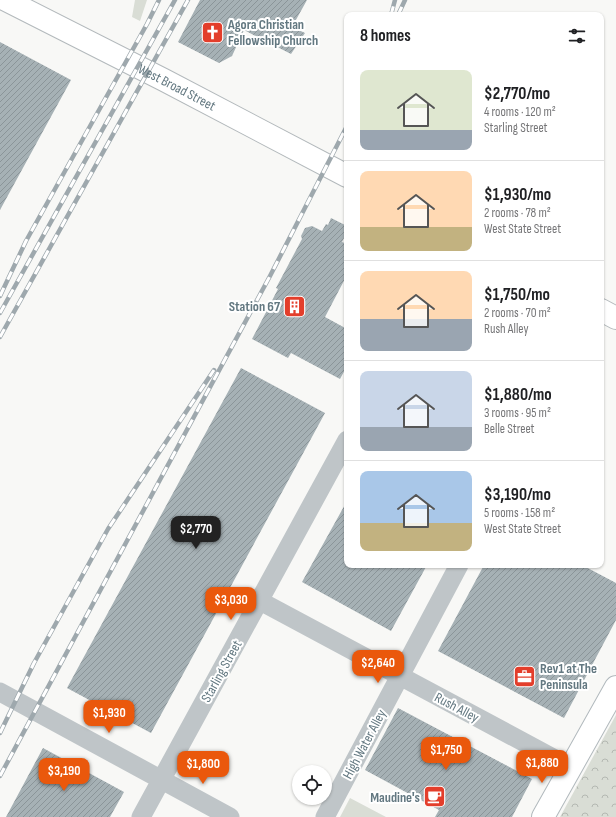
<!DOCTYPE html>
<html lang="en">
<head>
<meta charset="utf-8">
<style>
	:root { --surface:#fff; --page:#f6f6f6; --text:#202124; --muted:#757577; --line:#e0e0e0; --accent:#ea580c }
	body { margin:0; font-family:"Sofia Sans Condensed",sans-serif; background:var(--page); color:var(--text); height:100vh; display:flex; flex-direction:column; font-size:15px; white-space:nowrap }
	* { box-sizing:border-box; margin:0 }
	p { font-size:13px; color:var(--muted) }
	.icon { flex:none; width:22px; height:22px; fill:none; stroke:currentColor; stroke-width:2; stroke-linecap:round; stroke-linejoin:round }
	.map { position:relative; flex:1; overflow:hidden }
	.details { position:absolute; left:344px; top:12px; width:260px; height:556px; display:flex; flex-direction:column; background:var(--surface); border-radius:8px; box-shadow:0 1px 3px #0004 }
	.details>* { flex:none }
	.buttons { position:absolute; left:292px; top:765px; display:grid; gap:8px }
	.buttons a { display:grid; place-items:center; width:40px; height:40px; border-radius:50%; background:var(--surface); box-shadow:0 1px 3px #0004; font-size:20px }
	.price { position:absolute; translate:-50% -34px; padding:0 9px; border-radius:8px; background:var(--accent); color:#fff; font-size:13px; line-height:26px; filter:drop-shadow(0 1px 2px #0008) }
	.price::after { content:''; position:absolute; left:50%; top:24px; width:12px; height:9px; margin-left:-6px; background:inherit; clip-path:polygon(0 0,100% 0,50% 100%) }
	.price.selected { background:#222; color:#fff }
	ul { padding:0; list-style:none }
	li { display:flex; align-items:center; gap:12px; height:100px; padding:0 16px }
	li+li { border-top:1px solid var(--line) }
	li span { display:grid; place-items:center; flex:none; width:112px; height:80px; border-radius:8px; color:#555 }
	li>.icon { margin-inline-start:auto }
	span .icon { width:48px; height:48px; fill:#fffc; stroke-width:1 }
	li b { font-size:17px }
	h2 { display:flex; justify-content:space-between; align-items:center; height:48px; padding:0 16px; font-size:17px }
	.map>svg:first-child { display:block }
	.green { fill:#d9ddd5 }
	.park { fill:url(#park-crowns) }
	.building { fill:url(#building-hatch) }
	.lines { fill:none; stroke-linecap:round; stroke-linejoin:round }
	.secondary-casing { stroke:#b1b9bd; stroke-width:24 }
	.primary-casing { stroke:#b3b9bc; stroke-width:24 }
	.street { stroke:#bfc5c8; stroke-width:19 }
	.secondary { stroke:#fff; stroke-width:22 }
	.primary { stroke:#fff; stroke-width:22 }
	.rail-casing { stroke:#9ea8ad; stroke-width:4.5 }
	.rail { stroke:#fff; stroke-width:3; stroke-dasharray:9; stroke-linecap:butt }
	.labels { text-anchor:middle; stroke-width:4; stroke-linejoin:round; paint-order:stroke }
	.poi-label { font-size:14px; font-weight:bold; fill:#637881; stroke:#fff; text-anchor:start }
	.street-label { font-size:14px; fill:#637881; stroke:#fff }
</style>
</head>
<body>
<div class="map">
<svg width="616" height="817" viewBox="0 0 616 817">
	<defs>
		<pattern id="park-crowns" width="20" height="18" patternUnits="userSpaceOnUse"><rect width="20" height="18" fill="#d9ddd5"/><path d="M2 6a3 3 0 1 1 6 0M12 15a3 3 0 1 1 6 0" fill="none" stroke="#b4b8b2"/></pattern>
		<pattern id="building-hatch" width="6" height="6" patternUnits="userSpaceOnUse"><rect width="6" height="6" fill="#a6b1b5"/><path d="M-1 1l2-2M0 6l6-6M5 7l2-2" fill="none" stroke="#8b9599"/></pattern>
	</defs>
	<rect width="100%" height="100%" fill="#f8f8f6"/>
	<path class="green" d="M135,0H147L140,21L132,17Z
		M350,798L386,817H340Z"/>
	<path class="park" d="M616,715V817H560Z"/>
	<path class="building" d="M200,0H307L292,27L305,33L291,54L244,30L232,56L219,63L178,42Z
		M0,42L71,80L0,210Z
		M331,218L347,226V232L342,242L347,244V275L325,317L347,329V366L340,379L291,353L288,358L252,339L278,289L276,288L302,239L301,236L305,228L312,226L322,231L326,224L328,225Z
		M241,368L325,413L151,733L67,688Z
		M347,501V565H427L391,631L302,582Z
		M484,565H582L616,583V620L564,718L438,651Z
		M398,708L532,779L512,817H435L439,810L365,770Z
		M43,748L124,792L110,817H6Z"/>
	<g class="lines">
		<defs>
			<path id="secondary" d="M543,817L616,687"/>
			<g id="primary">
				<path id="s1" d="M6,0L164,80L347,176"/>
				<path d="M601,310L616,318"/>
			</g>
		</defs>
		<use href="#secondary" class="secondary-casing"/>
		<use href="#primary" class="primary-casing"/>
		<path class="street" d="M260,601L570,767
			M0,692L230,817
			M141,817L347,440
			M325,817L459,565"/>
		<use href="#secondary" class="secondary"/>
		<use href="#primary" class="primary"/>
		<defs>
			<path id="rail" d="M391,15L395,0
				M398,15L405,0
				M0,296L26,241L147,24L159,0
				M0,313L175,0
				M0,337L188,0
				M0,733L34,663L108,529L214,370
				M0,776L270,276L347,126"/>
		</defs>
		<use href="#rail" class="rail-casing"/>
		<use href="#rail" class="rail"/>
	</g>
	<defs>
		<symbol id="church-square" viewBox="-11 -11 22 22"><rect x="-9" y="-9" width="18" height="18" rx="4" fill="#e33e2b" stroke="#fff"/><path d="M-1.2-6h2.4v3.5h3.3v2.4h-3.3V6h-2.4V-.1h-3.3v-2.4h3.3Z" fill="#fff"/></symbol>
		<symbol id="building-square" viewBox="-11 -11 22 22"><rect x="-9" y="-9" width="18" height="18" rx="4" fill="#e33e2b" stroke="#fff"/><path d="M-4-6H4V6H1V3H-1V6H-4ZM-2.5-4.3h1.7v1.8h-1.7ZM.8-4.3h1.7v1.8H.8ZM-2.5-1h1.7V.8h-1.7ZM.8-1h1.7V.8H.8Z" fill="#fff"/></symbol>
		<symbol id="office-square" viewBox="-11 -11 22 22"><rect x="-9" y="-9" width="18" height="18" rx="4" fill="#e33e2b" stroke="#fff"/><path d="M-6-3h4V-5.5h4V-3h4V5H-6ZM-1-4.5V-3h2v-1.5ZM-6 0V1H6V0Z" fill="#fff"/></symbol>
		<symbol id="cafe-square" viewBox="-11 -11 22 22"><rect x="-9" y="-9" width="18" height="18" rx="4" fill="#e33e2b" stroke="#fff"/><path d="M-5.5-4.5H6V0H3Q3 3.5 0 3.5H-2.5Q-5.5 3.5-5.5 0ZM3-3.2v2h1.7v-2ZM-6 4.5H4V6H-6Z" fill="#fff"/></symbol>
	</defs>
	<g fill-rule="evenodd">
		<use href="#church-square" x="200" y="20" width="25" height="25"/>
		<use href="#building-square" x="282" y="294" width="25" height="25"/>
		<use href="#office-square" x="512" y="664" width="25" height="25"/>
		<use href="#cafe-square" x="422" y="784" width="25" height="25"/>
	</g>
	<g class="labels">
		<g class="poi-label">
			<text x="228" y="29">Agora Christian<tspan x="228" dy="16">Fellowship Church</tspan></text>
			<text x="280" y="311" text-anchor="end">Station 67</text>
			<text x="540" y="673">Rev1 at The<tspan x="540" dy="16">Peninsula</tspan></text>
			<text x="420" y="802" text-anchor="end">Maudine's</text>
		</g>
		<g class="street-label">
			<text dy="5" stroke="none"><textPath href="#s1" startOffset="192">West Broad Street</textPath></text>
			<text transform="translate(221 671) rotate(-61)" y="5">Starling Street</text>
			<text transform="translate(457 707) rotate(28)" y="5">Rush Alley</text>
			<text transform="translate(364 744) rotate(-62)" y="5">High Water Alley</text>
		</g>
	</g>
</svg>
<div class="buttons">
<a><svg class="icon" aria-label="locate" viewBox="0 0 24 24"><circle cx="12" cy="12" r="6"/><path d="M12 2v4M12 18v4M2 12h4M18 12h4"/></svg></a>
</div>
<b class="price selected" style="left:196px;top:550px">$2,770</b>
<b class="price" style="left:231px;top:621px">$3,030</b>
<b class="price" style="left:378px;top:684px">$2,640</b>
<b class="price" style="left:109px;top:734px">$1,930</b>
<b class="price" style="left:446px;top:771px">$1,750</b>
<b class="price" style="left:542px;top:784px">$1,880</b>
<b class="price" style="left:203px;top:785px">$1,800</b>
<b class="price" style="left:64px;top:792px">$3,190</b>
<section class="details">
<h2>8 homes<svg class="icon" aria-label="filters" viewBox="0 0 24 24"><path d="M4 7h16M4 17h16"/><circle cx="9" cy="7" r="2"/><circle cx="15" cy="17" r="2"/></svg></h2>
<ul>
<li><span style="background:linear-gradient(#dfe7d0 75%,#9aa5b1 0)"><svg class="icon" aria-label="home" viewBox="0 0 24 24"><path d="M3 11l9-7 9 7M6 9v11h12V9"/></svg></span><div><b>$2,770/mo</b><p>4 rooms · 120 m²</p><p>Starling Street</p></div></li>
<li><span style="background:linear-gradient(#ffd9b3 70%,#c2b280 0)"><svg class="icon" aria-label="home" viewBox="0 0 24 24"><path d="M3 11l9-7 9 7M6 9v11h12V9"/></svg></span><div><b>$1,930/mo</b><p>2 rooms · 78 m²</p><p>West State Street</p></div></li>
<li><span style="background:linear-gradient(#ffd9b3 60%,#9aa5b1 0)"><svg class="icon" aria-label="home" viewBox="0 0 24 24"><path d="M3 11l9-7 9 7M6 9v11h12V9"/></svg></span><div><b>$1,750/mo</b><p>2 rooms · 70 m²</p><p>Rush Alley</p></div></li>
<li><span style="background:linear-gradient(#c9d6e8 70%,#9aa5b1 0)"><svg class="icon" aria-label="home" viewBox="0 0 24 24"><path d="M3 11l9-7 9 7M6 9v11h12V9"/></svg></span><div><b>$1,880/mo</b><p>3 rooms · 95 m²</p><p>Belle Street</p></div></li>
<li><span style="background:linear-gradient(#a9c7e8 65%,#c2b280 0)"><svg class="icon" aria-label="home" viewBox="0 0 24 24"><path d="M3 11l9-7 9 7M6 9v11h12V9"/></svg></span><div><b>$3,190/mo</b><p>5 rooms · 158 m²</p><p>West State Street</p></div></li>
</ul>
</section>
</div>
</body>
</html>
